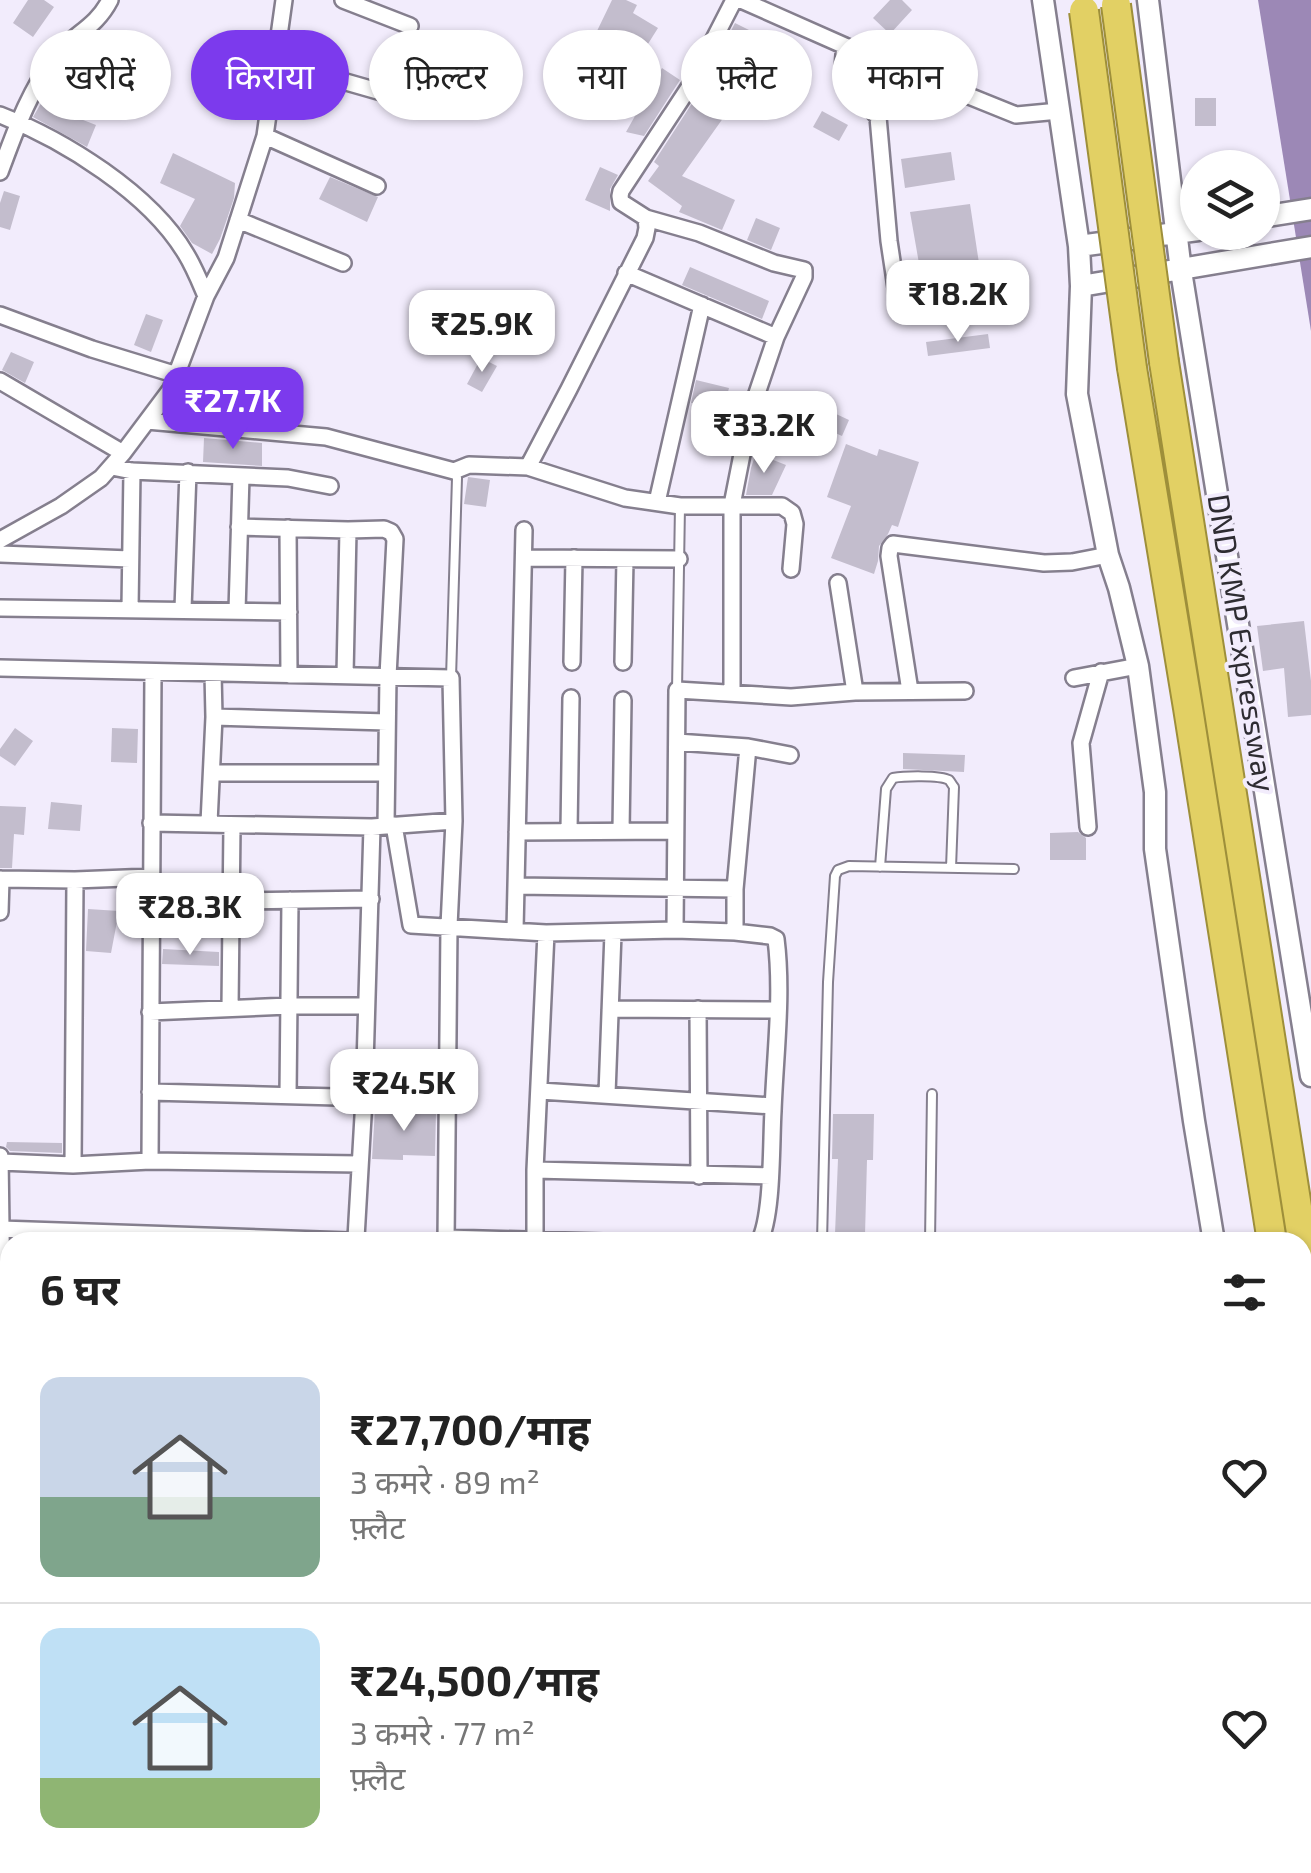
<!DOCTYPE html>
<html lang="hi">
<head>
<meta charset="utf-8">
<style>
	:root { --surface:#fff; --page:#f2f2f2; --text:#222; --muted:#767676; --line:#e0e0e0; --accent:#7c3aed }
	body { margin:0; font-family:"Exo 2","Noto Sans Devanagari",sans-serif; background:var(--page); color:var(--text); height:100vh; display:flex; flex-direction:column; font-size:38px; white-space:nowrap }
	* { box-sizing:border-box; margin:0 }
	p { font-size:32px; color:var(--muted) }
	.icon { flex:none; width:55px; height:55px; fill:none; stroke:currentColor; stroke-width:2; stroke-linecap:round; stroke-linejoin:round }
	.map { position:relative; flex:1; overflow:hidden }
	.sheet { position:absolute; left:0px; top:1232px; width:1312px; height:642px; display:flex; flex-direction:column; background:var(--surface); border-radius:30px 30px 0 0; box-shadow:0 2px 8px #0004 }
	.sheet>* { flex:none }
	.hud { position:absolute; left:30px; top:30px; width:1252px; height:90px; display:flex; gap:20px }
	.fabs { position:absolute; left:1180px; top:150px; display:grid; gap:20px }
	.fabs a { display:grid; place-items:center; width:100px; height:100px; border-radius:50%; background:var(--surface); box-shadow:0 2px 8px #0004; font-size:50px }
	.price { position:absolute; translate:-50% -85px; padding:0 22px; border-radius:20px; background:#fff; color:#222; font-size:32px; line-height:65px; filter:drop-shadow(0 2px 5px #0008) }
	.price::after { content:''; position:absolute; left:50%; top:60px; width:30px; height:22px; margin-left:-15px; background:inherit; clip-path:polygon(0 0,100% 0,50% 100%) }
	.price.current { background:var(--accent); color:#fff }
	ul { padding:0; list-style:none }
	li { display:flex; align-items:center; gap:30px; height:250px; padding:0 40px }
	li+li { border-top:2px solid var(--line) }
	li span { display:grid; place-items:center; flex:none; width:280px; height:200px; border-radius:20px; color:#555 }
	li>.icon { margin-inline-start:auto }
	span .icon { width:120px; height:120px; fill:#fffc; stroke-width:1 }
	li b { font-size:42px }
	h2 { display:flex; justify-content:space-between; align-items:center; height:120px; padding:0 40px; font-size:42px }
	.tag { padding:0 35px; border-radius:45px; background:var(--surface); box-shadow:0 2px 8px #0004; font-size:35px; line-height:90px }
	.tag.current { background:var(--accent); color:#fff }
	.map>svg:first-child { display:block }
	.water { fill:#9c88b6 }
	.building { fill:#c3bdcd }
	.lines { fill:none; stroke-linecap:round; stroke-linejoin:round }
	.service-casing { stroke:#857f8e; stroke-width:12 }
	.minor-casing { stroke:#857f8e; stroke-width:20 }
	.tertiary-casing { stroke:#857f8e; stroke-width:25 }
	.trunk-casing { stroke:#9e8f3a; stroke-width:32 }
	.service { stroke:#fff; stroke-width:8 }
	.minor { stroke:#fff; stroke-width:15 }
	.tertiary { stroke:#fff; stroke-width:20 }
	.trunk { stroke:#e2d064; stroke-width:28 }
	.trunk-bridge-casing { stroke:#9e8f3a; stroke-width:32; stroke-linecap:butt }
	.trunk-bridge { stroke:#e2d064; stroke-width:28 }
	.labels { text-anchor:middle; stroke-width:8; stroke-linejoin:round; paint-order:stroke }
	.street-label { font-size:30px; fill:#2e2c32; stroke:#f2ecfc }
</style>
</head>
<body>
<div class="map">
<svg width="1311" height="1873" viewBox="0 0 1311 1873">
	<rect width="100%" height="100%" fill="#f2ecfc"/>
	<path class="water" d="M1258,0H1311V331Z"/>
	<path class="building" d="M28,0H44L54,7L33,37L13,23Z
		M612,0H626L637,5L633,13L658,28L641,55L630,48L613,86L584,72L602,33L597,31Z
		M890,0H902L912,10L890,34L873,18Z
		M735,23L765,38L755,58L740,50L717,98L731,107L682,176L735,200L722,230L679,212L682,206L648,181L659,166L654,162L700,91Z
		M242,45L265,55L263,72L233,65Z
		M662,68L680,80L644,136L626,132Z
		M50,88L84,102L78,118L96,125L87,147L33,117Z
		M1195,98H1216V126H1195Z
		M822,111L848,125L839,141L813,127Z
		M951,152L955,180L905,188L901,159Z
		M173,153L235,183L234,198L228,216L220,239L212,254L192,243L180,226L195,199L160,183Z
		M600,167L618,175L610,189V211L585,200Z
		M330,177L378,197L367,222L319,199Z
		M4,191L20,196L10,230L0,227V203Z
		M970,204L982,283L924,292L910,212Z
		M756,218L780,228L771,250L747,240Z
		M690,267L769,301L762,319L682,285Z
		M146,314L163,320L151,352L134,345Z
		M988,334L990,348L928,356L926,342Z
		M11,352L34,362L25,383L2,370Z
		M481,358L497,366L482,392L467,384Z
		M696,380L729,388L723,411L691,403Z
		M775,392L819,411L821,407L849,420L842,436L806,420L803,426L767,410Z
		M204,438L262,443V466L203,462Z
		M846,444L877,456L879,449L919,462L898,527L892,525L888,534L879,546L878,561L874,574L831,558L851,506L827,497Z
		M756,453L786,465L772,495H746L751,468Z
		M468,477L490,480L486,507L464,504Z
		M1304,621L1311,681V715L1288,717L1284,668L1263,671L1257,626Z
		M15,728L33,741L15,766L0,756V749Z
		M112,728L138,729L137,763L111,762Z
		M903,753L965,755L964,772L903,769Z
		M51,802L82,805L80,831L48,829Z
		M0,806L26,807L24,835L14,834L12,868H0Z
		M1078,832L1086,838V860H1050V833Z
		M88,909L119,911L111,953L86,951Z
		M163,949L219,952V966L162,964Z
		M375,1109L436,1111L435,1156L403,1155V1160L372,1159Z
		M833,1114H874L873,1160H867L865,1235L835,1234L838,1159H832Z
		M7,1142L62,1143V1153L10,1151L6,1147Z"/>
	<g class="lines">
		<defs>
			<path id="service" d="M451,678L457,478L454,471
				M677,690L680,506
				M880,867L886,789L893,778C904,776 940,775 949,780C951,782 952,785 954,787L951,868
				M822,1242L828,982L835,876L838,870L849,866L1014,869
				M930,1242L932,1094"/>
			<path id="minor" d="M343,0L410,26
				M741,0L845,46L1016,115L1059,111
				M845,46C838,101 850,82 878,117L889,241L898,301
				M276,62L416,102
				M0,115C64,140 150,193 186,254C194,267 200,282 206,296
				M265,136L377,186
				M0,172C15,132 29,91 55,57C74,33 95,29 110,0
				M646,218L699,233L774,263L804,270V277L776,337L750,414L732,505V693
				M238,220L343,263
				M626,273L776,337
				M0,315L92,349L177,375
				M0,381L123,453
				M147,421L326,437L454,471L469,465L528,467L569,389L645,238L647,228L646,218L621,202L620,196L621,191L690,86L734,0
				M112,467L132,471L288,478L330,486
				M528,467L625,498L680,506H782L792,513L795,524L791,569
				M657,502L702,305
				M239,527L348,530L384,529L391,532L395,539L388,676L386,825
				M288,528L289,675
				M0,540L61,506L101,478L123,453L171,389L206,296L226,258L265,136L284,0
				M0,554L130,559
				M524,558L679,559
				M838,583L855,692
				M0,608L289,612
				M130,609L132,471
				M183,609L188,472
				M237,611L241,476
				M572,662L574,558
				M623,662L625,559
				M0,668L451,678L454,821L449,926L446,1242
				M345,675L348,530
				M1074,678L1138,666
				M910,691L889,556L890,548L893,544L1044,563L1072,562L1108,555
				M214,717L387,722
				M677,742L748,747L790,755
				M212,773H386
				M151,823L372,827L454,821
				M209,823L214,717L213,673
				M394,825L411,925L546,933L675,930L735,932L770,936L776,939C783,995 775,1055 773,1111C771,1143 773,1216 759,1242
				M1088,827L1081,743L1101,672
				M569,831L571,698
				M621,831L623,700
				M517,832L675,831
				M0,879L75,880L73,1165
				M75,880L151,877
				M516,886L735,889
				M231,901L371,899
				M0,912L1,879
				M515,930L524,530
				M675,930L677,690L791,697L855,692L965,691
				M735,932V889L748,747
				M230,1008L232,825
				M610,1009L778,1010
				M698,1009L699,1176
				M150,1012L288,1006H366
				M540,1091L773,1106
				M150,1092L447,1100
				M607,1094L613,933
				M288,1095L290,900
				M0,1156L2,1300
				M150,1161L153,672
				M1,1162L73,1165L150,1161L359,1164
				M535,1170L770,1176
				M1,1229L349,1241L356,1238L364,1099L372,827
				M446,1238L603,1242
				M535,1241V1170L546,933
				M0,1416L10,1417
				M1115,1865L1116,1873
				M41,1873V1865
				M243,1873V1865
				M378,1873L379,1865
				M507,1873V1865
				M652,1873V1865
				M815,1873V1865"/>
			<path id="tertiary" d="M1043,0L1079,246L1081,286L1077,394L1108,555L1119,588L1138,666L1155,792V849L1194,1121L1214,1242
				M1148,0L1181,271L1311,1076
				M1262,217L1311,209
				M1079,246L1198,230
				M1081,286L1311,247
				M0,1300L10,1301
				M0,1323H10
				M1302,1824L1308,1873
				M143,1873V1865"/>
			<path id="trunk" d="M1164,362L1311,1296
				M1132,368L1188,708L1272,1242
				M1302,1443L1311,1498
				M1305,1844L1311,1850"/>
		</defs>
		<use href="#service" class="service-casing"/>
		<use href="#minor" class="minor-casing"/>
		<use href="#tertiary" class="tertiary-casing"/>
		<use href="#trunk" class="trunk-casing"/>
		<use href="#service" class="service"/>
		<use href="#minor" class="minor"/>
		<use href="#tertiary" class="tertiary"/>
		<use href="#trunk" class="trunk"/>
		<defs>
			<path id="trunk-bridge" d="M1116,5L1164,362
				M1084,11L1132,368"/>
		</defs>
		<use href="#trunk-bridge" class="trunk-bridge-casing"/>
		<use href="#trunk-bridge" class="trunk-bridge"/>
	</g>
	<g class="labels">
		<g class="street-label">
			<text transform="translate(1241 643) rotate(81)" y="10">DND KMP Expressway</text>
		</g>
	</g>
</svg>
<div class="fabs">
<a><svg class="icon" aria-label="layers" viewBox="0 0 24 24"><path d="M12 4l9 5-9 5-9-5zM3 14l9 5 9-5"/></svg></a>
</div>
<b class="price" style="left:958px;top:345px">₹18.2K</b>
<b class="price" style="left:482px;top:375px">₹25.9K</b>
<b class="price current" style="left:233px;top:452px">₹27.7K</b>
<b class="price" style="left:764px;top:476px">₹33.2K</b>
<b class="price" style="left:190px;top:958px">₹28.3K</b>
<b class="price" style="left:404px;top:1134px">₹24.5K</b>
<div class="hud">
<a class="tag">खरीदें</a>
<a class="tag current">किराया</a>
<a class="tag">फ़िल्टर</a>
<a class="tag">नया</a>
<a class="tag">फ़्लैट</a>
<a class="tag">मकान</a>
</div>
<section class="sheet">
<h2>6 घर<svg class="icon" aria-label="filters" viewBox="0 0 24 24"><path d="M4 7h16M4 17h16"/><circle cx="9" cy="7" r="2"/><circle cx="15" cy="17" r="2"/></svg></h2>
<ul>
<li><span style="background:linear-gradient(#c9d6e8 60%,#7fa58c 0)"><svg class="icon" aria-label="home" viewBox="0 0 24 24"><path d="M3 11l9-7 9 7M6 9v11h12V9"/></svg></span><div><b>₹27,700/माह</b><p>3 कमरे · 89 m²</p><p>फ़्लैट</p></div><svg class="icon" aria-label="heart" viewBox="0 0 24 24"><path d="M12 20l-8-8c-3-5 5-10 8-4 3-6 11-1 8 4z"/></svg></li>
<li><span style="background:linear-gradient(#bfe0f5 75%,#8fb573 0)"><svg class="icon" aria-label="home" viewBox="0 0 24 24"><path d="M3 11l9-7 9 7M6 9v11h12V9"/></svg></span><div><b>₹24,500/माह</b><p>3 कमरे · 77 m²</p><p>फ़्लैट</p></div><svg class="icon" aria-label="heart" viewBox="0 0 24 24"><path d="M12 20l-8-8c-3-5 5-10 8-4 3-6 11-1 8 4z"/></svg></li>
</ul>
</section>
</div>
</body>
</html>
